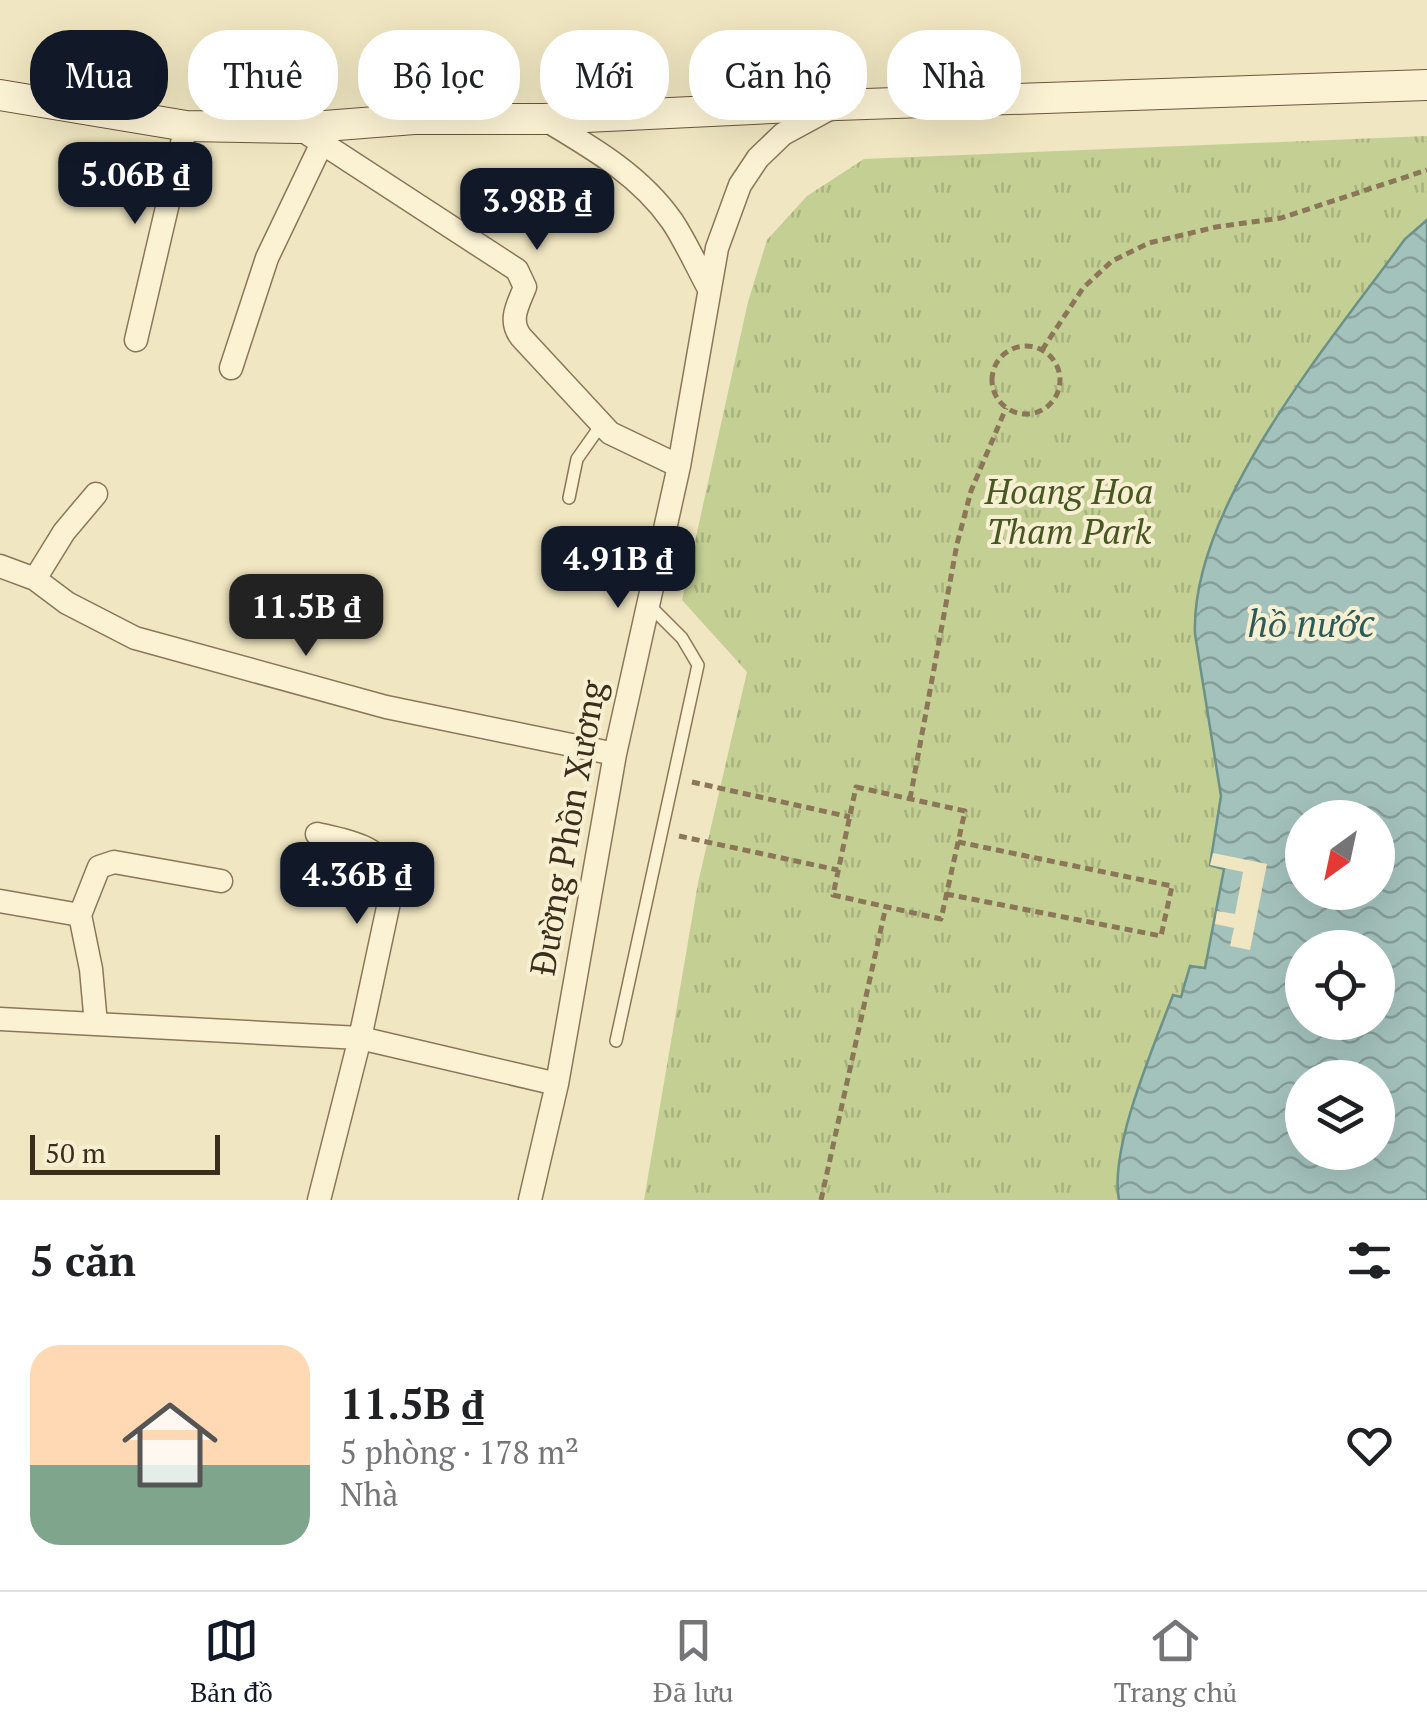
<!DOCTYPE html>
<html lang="vi">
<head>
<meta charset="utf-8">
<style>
	:root { --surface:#fff; --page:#f6f6f6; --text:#202124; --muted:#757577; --line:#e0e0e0; --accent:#111827 }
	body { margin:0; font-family:"PT Serif",serif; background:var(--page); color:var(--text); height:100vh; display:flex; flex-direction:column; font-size:38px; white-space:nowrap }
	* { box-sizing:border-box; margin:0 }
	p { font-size:32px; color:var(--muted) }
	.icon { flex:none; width:55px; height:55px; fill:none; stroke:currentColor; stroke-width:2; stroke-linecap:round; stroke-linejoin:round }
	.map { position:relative; height:1200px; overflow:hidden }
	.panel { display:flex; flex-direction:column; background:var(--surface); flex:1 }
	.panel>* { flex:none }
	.hud { position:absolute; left:30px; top:30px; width:1368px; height:90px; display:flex; gap:20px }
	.needle { width:65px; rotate:213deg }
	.controls { position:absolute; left:1285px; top:800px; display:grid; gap:20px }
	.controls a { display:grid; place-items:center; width:110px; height:110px; border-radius:50%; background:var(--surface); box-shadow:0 10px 40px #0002; font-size:50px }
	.scale { position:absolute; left:30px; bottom:25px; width:190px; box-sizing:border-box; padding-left:10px; border:5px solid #3a2d1c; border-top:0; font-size:28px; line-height:35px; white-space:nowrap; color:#3a2d1c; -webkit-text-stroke:8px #f7efd1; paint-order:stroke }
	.price { position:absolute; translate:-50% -85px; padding:0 22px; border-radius:20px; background:var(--accent); color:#fff; font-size:32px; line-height:65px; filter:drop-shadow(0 2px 5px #0008) }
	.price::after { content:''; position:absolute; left:50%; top:60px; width:30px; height:22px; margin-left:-15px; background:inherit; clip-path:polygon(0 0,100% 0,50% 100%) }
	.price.selected { background:#222; color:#fff }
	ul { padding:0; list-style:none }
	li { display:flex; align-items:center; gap:30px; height:250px; padding:0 30px }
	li+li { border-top:2px solid var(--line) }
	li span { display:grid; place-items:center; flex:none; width:280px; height:200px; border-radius:30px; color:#555 }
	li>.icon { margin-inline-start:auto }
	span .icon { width:120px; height:120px; fill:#fffc; stroke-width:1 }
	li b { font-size:42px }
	h2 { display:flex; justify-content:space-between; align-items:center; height:120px; padding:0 30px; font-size:42px }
	.tag { padding:0 35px; border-radius:40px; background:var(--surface); box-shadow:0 10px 40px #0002; font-size:35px; line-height:90px }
	.tag.selected { background:var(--accent); color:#fff }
	.tabs { display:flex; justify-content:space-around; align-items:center; height:140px; border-top:2px solid var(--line); background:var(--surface); font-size:28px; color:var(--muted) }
	.tabs a { display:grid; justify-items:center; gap:5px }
	.tabs .selected { color:var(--accent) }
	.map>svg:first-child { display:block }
	.grass { fill:url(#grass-tufts); fill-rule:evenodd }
	.water { fill:url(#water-waves); stroke:#6a918a; stroke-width:2.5; fill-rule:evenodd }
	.pier { fill:#f0e6c1 }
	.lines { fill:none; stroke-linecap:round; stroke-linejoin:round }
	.lane-casing { stroke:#8b7757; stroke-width:14 }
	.street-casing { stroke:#8b7757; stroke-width:25 }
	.secondary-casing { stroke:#6d573a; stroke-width:32 }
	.path { stroke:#8b7757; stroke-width:5; stroke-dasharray:8 5; stroke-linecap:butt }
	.lane { stroke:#fbf2d4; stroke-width:11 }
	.street { stroke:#fbf2d4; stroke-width:22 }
	.secondary { stroke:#fbf2d4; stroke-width:30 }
	.labels { text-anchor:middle; stroke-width:8; stroke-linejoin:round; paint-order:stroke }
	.park-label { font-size:35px; font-style:italic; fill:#465722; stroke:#f7efd1 }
	.street-label { font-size:35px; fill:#3a2d1c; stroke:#f7efd1 }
	.water-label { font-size:38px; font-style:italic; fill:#2b5a5a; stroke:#f7efd1 }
</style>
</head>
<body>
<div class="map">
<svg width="1427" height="1200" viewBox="0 0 1427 1200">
	<defs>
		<pattern id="grass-tufts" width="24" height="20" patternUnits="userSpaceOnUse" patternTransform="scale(2.5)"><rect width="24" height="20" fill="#c4cf94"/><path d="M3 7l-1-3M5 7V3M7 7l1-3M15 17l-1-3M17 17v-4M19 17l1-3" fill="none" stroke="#a9b27f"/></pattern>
		<pattern id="water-waves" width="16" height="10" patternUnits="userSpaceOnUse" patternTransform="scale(2.5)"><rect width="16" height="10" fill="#a4c2bc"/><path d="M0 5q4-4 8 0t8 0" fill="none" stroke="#879e98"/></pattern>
	</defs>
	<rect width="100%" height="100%" fill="#f0e6c1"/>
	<path class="grass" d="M1427,136V1200H644L698,883L747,672L682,600L748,302L767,240L807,196L864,159ZM1302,818H1378V892H1302ZM1302,948H1378V1022H1302ZM1302,1078H1378V1152H1302Z"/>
	<path class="water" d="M1427,220V1200H1119C1109,1148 1154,1046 1173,995L1181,997L1190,966L1205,968L1224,869L1210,865L1221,796L1195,634C1190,506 1332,340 1405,239ZM1302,818H1378V892H1302ZM1302,948H1378V1022H1302ZM1302,1078H1378V1152H1302Z"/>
	<path class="pier" d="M1213,853L1267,864L1250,950L1230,946L1234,928L1215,924L1217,911L1235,914L1243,872L1210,865Z"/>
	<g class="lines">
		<defs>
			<path id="lane" d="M569,498L577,459L601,425
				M616,1041L698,665L682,638L647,603"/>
			<path id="street" d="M544,119C591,147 640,175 672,221C686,242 697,267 709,289
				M299,128L517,270L525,287C518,305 508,320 521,337L610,433L679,466
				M136,340L186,126
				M231,368L267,258L322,143
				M0,566L35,579L67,603L135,638L386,707L615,754
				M35,579L64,532L96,494
				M317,834C348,841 382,846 394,879L360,1038L319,1200
				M0,901L80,915
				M0,1019L360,1038L557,1084
				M96,1024L91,969L80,915L99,867L114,862L221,881
				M530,1200L557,1084L615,754L679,466L717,248L740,185L758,158L783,134L829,109"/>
			<path id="secondary" d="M0,95L186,126L299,128L414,119H544L837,105L1427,85"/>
		</defs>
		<use href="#lane" class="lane-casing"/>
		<use href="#street" class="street-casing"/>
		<use href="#secondary" class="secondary-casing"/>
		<path class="path" d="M992 380a34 34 0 1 1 68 0a34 34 0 1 1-68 0Z
			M1042,350L1083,288L1112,261L1149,243L1216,227L1281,218L1427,170
			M692,782L850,817
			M856,787L965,811L941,919L833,895Z
			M910,799L957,544L971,491L1006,408
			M679,836L838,870
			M946,894L1161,936L1172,886L958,842
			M821,1200L886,906"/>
		<use href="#lane" class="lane"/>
		<use href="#street" class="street"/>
		<use href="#secondary" class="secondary"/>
	</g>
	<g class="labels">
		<g class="park-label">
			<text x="1069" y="504">Hoang Hoa<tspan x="1069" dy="40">Tham Park</tspan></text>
		</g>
		<g class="street-label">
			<text transform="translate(568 828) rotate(-80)" y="12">Đường Phồn Xương</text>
		</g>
		<g class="water-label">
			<text x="1311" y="637">hồ nước</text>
		</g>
	</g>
</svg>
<div class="controls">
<a><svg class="needle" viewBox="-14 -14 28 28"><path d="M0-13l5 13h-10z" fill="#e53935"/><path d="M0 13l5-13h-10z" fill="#757577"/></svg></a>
<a><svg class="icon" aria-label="locate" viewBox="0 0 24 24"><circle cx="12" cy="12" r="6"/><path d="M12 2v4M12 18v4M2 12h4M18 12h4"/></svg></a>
<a><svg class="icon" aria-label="layers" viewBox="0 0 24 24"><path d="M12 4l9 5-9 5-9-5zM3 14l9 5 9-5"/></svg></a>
</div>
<div class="scale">50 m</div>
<b class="price" style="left:135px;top:227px">5.06B ₫</b>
<b class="price" style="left:537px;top:253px">3.98B ₫</b>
<b class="price" style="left:618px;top:611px">4.91B ₫</b>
<b class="price selected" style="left:306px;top:659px">11.5B ₫</b>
<b class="price" style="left:357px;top:927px">4.36B ₫</b>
<div class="hud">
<a class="tag selected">Mua</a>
<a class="tag">Thuê</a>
<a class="tag">Bộ lọc</a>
<a class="tag">Mới</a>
<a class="tag">Căn hộ</a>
<a class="tag">Nhà</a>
</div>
</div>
<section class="panel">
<h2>5 căn<svg class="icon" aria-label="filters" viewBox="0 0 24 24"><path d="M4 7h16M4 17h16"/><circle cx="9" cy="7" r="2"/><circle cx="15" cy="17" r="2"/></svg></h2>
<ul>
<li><span style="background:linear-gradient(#ffd9b3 60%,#7fa58c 0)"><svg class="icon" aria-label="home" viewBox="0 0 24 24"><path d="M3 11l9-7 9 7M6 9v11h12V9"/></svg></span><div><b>11.5B ₫</b><p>5 phòng · 178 m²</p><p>Nhà</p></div><svg class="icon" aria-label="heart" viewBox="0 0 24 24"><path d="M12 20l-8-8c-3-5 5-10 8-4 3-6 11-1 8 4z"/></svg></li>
</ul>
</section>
<nav class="tabs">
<a class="selected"><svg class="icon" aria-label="map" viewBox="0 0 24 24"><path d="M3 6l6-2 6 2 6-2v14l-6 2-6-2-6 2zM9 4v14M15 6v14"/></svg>Bản đồ</a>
<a><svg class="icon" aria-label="saved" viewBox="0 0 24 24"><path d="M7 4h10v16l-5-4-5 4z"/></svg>Đã lưu</a>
<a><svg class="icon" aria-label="home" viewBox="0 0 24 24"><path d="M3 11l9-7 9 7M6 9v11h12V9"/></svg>Trang chủ</a>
</nav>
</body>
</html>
